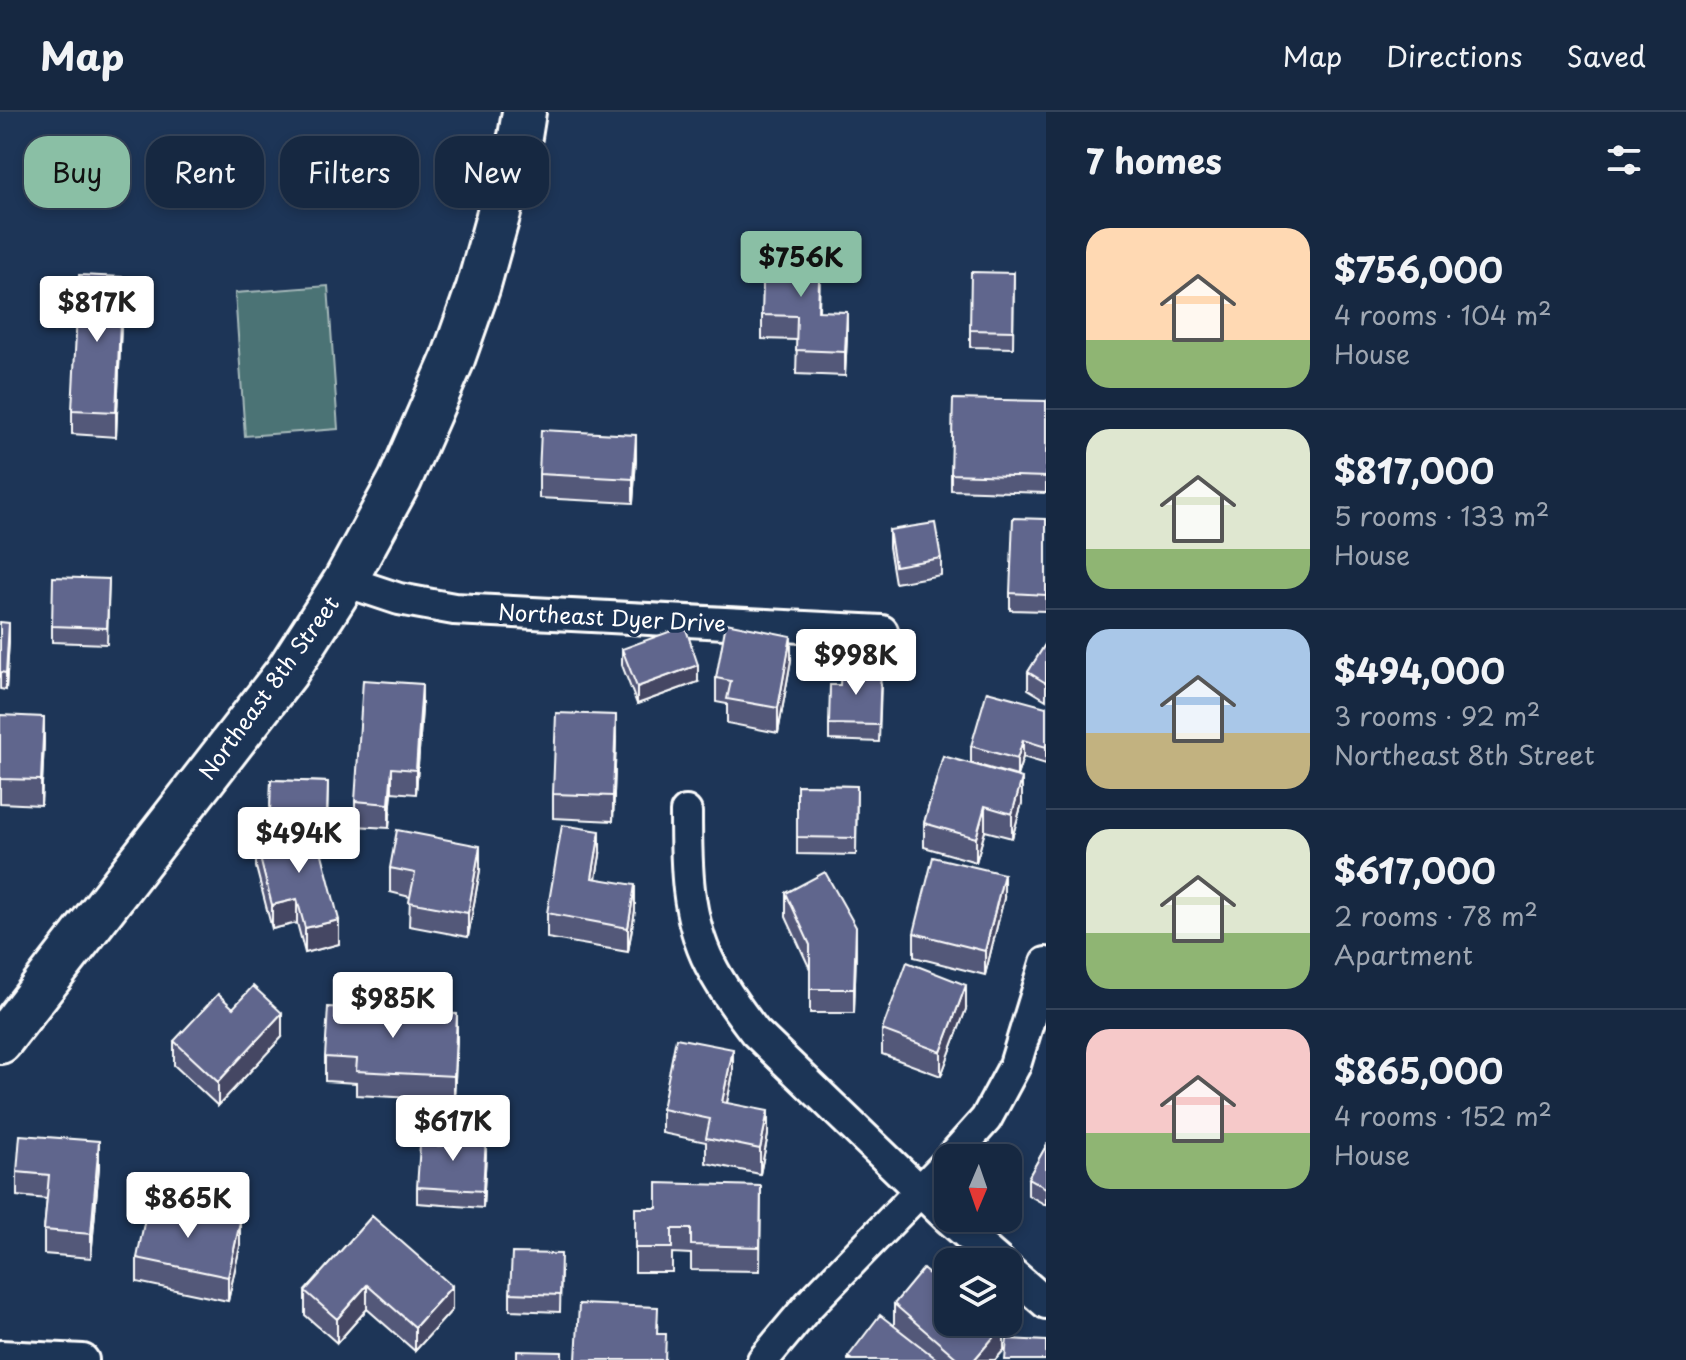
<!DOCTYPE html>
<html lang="en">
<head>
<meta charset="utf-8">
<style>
	:root { --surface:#162841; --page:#23344c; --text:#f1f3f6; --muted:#9ea6b1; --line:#35445a; --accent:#8abfa5 }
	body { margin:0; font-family:"Playpen Sans",sans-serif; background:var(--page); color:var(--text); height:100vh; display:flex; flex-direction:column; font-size:30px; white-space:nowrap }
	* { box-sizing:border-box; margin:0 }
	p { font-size:26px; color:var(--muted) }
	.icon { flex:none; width:44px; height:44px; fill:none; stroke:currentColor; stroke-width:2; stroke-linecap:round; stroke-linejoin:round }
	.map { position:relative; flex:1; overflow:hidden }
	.sheet { display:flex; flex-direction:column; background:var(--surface); width:640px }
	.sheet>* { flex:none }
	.top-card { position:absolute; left:24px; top:24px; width:760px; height:72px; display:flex; gap:16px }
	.needle { width:52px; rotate:182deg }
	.fabs { position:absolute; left:934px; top:1032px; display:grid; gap:16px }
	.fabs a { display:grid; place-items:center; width:88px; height:88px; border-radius:16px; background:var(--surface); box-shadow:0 4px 12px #0003,0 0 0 2px var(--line); font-size:40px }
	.price { position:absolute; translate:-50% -68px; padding:0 18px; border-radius:8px; background:#fff; color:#222; font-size:26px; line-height:52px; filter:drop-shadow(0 2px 4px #0008) }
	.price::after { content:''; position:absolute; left:50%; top:48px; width:24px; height:18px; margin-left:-12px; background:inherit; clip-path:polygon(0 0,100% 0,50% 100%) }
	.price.active { background:var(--accent); color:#111 }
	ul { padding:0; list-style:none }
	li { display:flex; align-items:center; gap:24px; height:200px; padding:0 40px }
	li+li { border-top:2px solid var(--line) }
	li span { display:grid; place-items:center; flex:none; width:224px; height:160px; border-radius:24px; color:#555 }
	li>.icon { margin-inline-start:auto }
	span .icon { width:96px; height:96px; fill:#fffc; stroke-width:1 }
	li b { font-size:34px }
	h2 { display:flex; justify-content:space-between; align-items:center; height:96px; padding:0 40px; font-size:34px }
	.pill { padding:0 28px; border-radius:24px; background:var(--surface); box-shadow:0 4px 12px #0003,0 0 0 2px var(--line); font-size:28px; line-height:72px }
	.pill.active { background:var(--accent); color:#111 }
	header { display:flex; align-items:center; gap:48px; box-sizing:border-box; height:112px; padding:0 40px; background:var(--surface); border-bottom:2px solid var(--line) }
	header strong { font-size:38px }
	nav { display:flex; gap:44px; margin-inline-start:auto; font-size:28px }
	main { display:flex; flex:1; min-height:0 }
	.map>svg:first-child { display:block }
	.green { fill:#4c7375; stroke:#a6b9ba; stroke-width:2 }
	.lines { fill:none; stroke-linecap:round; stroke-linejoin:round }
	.minor-casing { stroke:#fff; stroke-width:36 }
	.secondary-casing { stroke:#fff; stroke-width:48 }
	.minor { stroke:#1d3557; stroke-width:30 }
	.secondary { stroke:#1d3557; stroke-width:42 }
	.wall { fill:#535879; stroke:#fff; stroke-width:2 }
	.shaded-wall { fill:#444763; stroke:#fff; stroke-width:2 }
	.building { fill:#61668d; stroke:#fff; stroke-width:2 }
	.labels { text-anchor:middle; stroke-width:7; stroke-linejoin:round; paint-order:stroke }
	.street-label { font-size:22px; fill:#fff; stroke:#1d3557 }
</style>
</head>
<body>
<header>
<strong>Map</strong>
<nav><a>Map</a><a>Directions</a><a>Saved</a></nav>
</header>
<main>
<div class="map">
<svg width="1046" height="1248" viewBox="0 0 1046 1248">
	<rect width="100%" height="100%" fill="#1d3557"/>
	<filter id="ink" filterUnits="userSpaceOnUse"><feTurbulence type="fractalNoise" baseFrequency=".0125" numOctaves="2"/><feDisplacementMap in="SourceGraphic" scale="16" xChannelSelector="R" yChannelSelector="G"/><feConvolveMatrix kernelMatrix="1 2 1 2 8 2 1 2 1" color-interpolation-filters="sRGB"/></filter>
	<g filter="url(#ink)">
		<path class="green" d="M328,174L338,317L245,324L235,181Z"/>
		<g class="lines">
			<defs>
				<path id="minor" d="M345,469L399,487L454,497L882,519
					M686,700C686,751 686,805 710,852C722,876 738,898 755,920L948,1106
					M951,1046L986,1007L1015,953L1046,851
					M948,1106L999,1150
					M1008,1158L1046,1191
					M0,1244L83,1248
					M763,1248L809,1193L948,1050"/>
				<path id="secondary" d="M0,930L286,561L345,469L400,368L453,247L478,176L520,25L524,0"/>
			</defs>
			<use href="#minor" class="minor-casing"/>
			<use href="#secondary" class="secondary-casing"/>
			<use href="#minor" class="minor"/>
			<use href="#secondary" class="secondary"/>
		</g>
		<path class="wall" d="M1014,161L1013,236L970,235V218Z
			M820,163L819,199L847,224L845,264L796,262L797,228L762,227V203Z
			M122,190L116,325L72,322V298Z
			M1046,289V381L951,378V362Z
			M636,347L633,391L539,386V362Z
			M1046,407V499L1010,498V481Z
			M889,418L941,446V463L895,471L889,435Z
			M109,467L107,532L52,530V514Z
			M0,510L9,528L6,578L0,577Z
			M1046,531V588L1028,577V560Z
			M622,537L698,570L637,592L622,553Z
			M791,548L778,621L727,611V592L716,590V566Z
			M881,573L879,630L829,628V612Z
			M1046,595V652L1023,645L1017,664L971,651V634Z
			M422,596L416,682L392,680L389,716L355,714V689Z
			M0,603L44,629L41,693L0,691Z
			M616,627L613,709L553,706V682Z
			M943,644L1022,691L1012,726L985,719L976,750L924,735V711Z
			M271,668L328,670L327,720H316L339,832L305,841L297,811L272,817L256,755V730L300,719L270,718Z
			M797,673L857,674L856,743L797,742Z
			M600,743L596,766L635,798L628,840L547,826V801Z
			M390,756L480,758L468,825L409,814L410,785L390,780Z
			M786,781L856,839L854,901H810V857L786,805Z
			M1004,786L985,863L914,845V821Z
			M233,896L282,925L218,994L174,953V929Z
			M966,897L941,964L882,942V918Z
			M457,927L454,988L356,983V971L325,969V945Z
			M733,961L727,991L768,1023L760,1062L706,1051V1030L662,1021V997Z
			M1046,1034V1093L1028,1083V1066Z
			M486,1041L483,1096L417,1091V1075Z
			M99,1054L91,1146L44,1142V1118L47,1087L17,1084V1060Z
			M761,1074L760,1159L691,1158V1142L672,1141V1160H635V1096H657Z
			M372,1104L452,1198L415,1239L367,1197L337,1231L305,1203V1179Z
			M240,1134L228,1189L137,1170V1146Z
			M561,1159L560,1200L510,1198V1181Z
			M894,1192L1004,1238L995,1248H848V1245L894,1214Z"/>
		<path class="shaded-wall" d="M122,165V190L116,325V300Z
			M847,200V224L845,264V240Z
			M636,323V347L633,391V367Z
			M9,511V528L6,578V561Z
			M791,524V548L778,621V596Z
			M698,553V570L637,592V575Z
			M422,572V596L416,682V658Z
			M616,603V627L613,709V684Z
			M44,605V629L41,693V668Z
			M1023,628V645L1017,664V647Z
			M392,656V680L389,716V692Z
			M1022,666V691L1012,726V702Z
			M985,694V719L976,750V726Z
			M600,719V743L592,790V766Z
			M480,734V758L468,825V801Z
			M1004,762V786L985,863V839Z
			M635,773V798L628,840V816Z
			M297,787V811L272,817V793Z
			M339,808V832L305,841V816Z
			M856,815V839L854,901V877Z
			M966,873V897L941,964V940Z
			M282,901V925L218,994V970Z
			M457,902V927L454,988V964Z
			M733,937V961L722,1014V990Z
			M768,999V1023L760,1062V1037Z
			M486,1024V1041L483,1096V1079Z
			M99,1029V1054L91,1146V1122Z
			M240,1110V1134L228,1189V1165Z
			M367,1173V1197L337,1231V1207Z
			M452,1174V1198L415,1239V1215Z
			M1004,1213V1238L995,1248H974Z"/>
		<path class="building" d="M764,137L820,139L818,199L847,200L845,240L796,238L797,204L762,203Z
			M971,160L1014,161L1013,219L970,218Z
			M79,163L122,165L116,300L72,298Z
			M953,287L1046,289V365L951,362Z
			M541,318L636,323L633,367L539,362Z
			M1013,406L1046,407V483L1010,481Z
			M935,411L941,446L895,454L889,418Z
			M53,465L109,467L107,516L52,514Z
			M0,510L9,511L6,561L0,560Z
			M726,511L791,524L778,596L727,587L731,569L716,566Z
			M685,514L698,553L637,575L622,537Z
			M1046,531V571L1028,560Z
			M841,555L881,556L879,613L829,612L830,573H840Z
			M363,568L422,572L416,658L392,656L389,692L355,689Z
			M987,579L1046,595V635L1023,628L1017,647L971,634Z
			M556,601L616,603L613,684L553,682Z
			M0,603L44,605L41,668L0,667Z
			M943,644L1022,666L1012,702L985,694L976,726L924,711Z
			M271,668L328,670L327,703L270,701Z
			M797,673L857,674L856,726L797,725Z
			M562,713L600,719L592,766L635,773L628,816L547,801Z
			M315,715L339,808L305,816L297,787L272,793L256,730Z
			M397,718L480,734L468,801L409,790L415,761L390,756Z
			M933,745L1004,762L985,839L914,821Z
			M825,760L856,815L854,877H810V833L786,781Z
			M907,850L966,873L941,940L882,918Z
			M253,874L282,901L218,970L174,929L218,882L233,896Z
			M328,895L457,902L454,964L356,959L357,947L325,945Z
			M676,926L733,937L722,990L768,999L760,1037L706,1026L710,1007L662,997Z
			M442,1021L486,1024L483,1079L417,1075L420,1033L442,1034Z
			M20,1023L99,1029L91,1122L44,1118L49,1063L17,1060Z
			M1046,1034V1076L1028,1066Z
			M657,1071L761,1074L760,1135L691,1133V1117H672V1136H635V1096H657Z
			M148,1091L240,1110L228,1165L137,1146Z
			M372,1104L452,1174L415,1215L367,1173L337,1207L305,1179Z
			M512,1141L561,1142L560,1183L510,1181Z
			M923,1157L948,1179V1210H1000L1004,1213L974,1248H959L894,1192Z
			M579,1192L658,1195L657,1222H666L665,1248H576Z
			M880,1203L938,1248H852L848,1245Z
			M1007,1227L1046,1229V1248H1005Z
			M517,1239L562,1240V1248H517Z"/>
	</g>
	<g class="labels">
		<g class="street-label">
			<text transform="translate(612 506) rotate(3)" y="8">Northeast Dyer Drive</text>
			<text transform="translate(269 576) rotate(-54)" y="8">Northeast 8th Street</text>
		</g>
	</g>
</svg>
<div class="fabs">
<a><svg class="needle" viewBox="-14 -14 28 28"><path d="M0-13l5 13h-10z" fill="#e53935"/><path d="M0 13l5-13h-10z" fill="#9ea6b1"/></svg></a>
<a><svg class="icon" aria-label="layers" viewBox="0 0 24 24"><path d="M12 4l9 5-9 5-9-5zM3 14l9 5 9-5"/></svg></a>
</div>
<b class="price active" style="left:801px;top:187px">$756K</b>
<b class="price" style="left:97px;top:232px">$817K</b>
<b class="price" style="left:856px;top:585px">$998K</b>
<b class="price" style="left:299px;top:763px">$494K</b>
<b class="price" style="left:393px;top:928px">$985K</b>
<b class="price" style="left:453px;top:1051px">$617K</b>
<b class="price" style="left:188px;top:1128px">$865K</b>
<div class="top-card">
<a class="pill active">Buy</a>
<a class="pill">Rent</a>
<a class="pill">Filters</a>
<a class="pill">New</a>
</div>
</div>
<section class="sheet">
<h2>7 homes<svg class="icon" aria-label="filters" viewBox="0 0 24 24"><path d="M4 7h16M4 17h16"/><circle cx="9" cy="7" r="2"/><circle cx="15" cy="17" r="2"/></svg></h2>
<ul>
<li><span style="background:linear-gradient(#ffd9b3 70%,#8fb573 0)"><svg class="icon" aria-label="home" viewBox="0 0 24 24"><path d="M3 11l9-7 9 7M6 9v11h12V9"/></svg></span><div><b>$756,000</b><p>4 rooms · 104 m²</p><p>House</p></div></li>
<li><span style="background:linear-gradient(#dfe7d0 75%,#8fb573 0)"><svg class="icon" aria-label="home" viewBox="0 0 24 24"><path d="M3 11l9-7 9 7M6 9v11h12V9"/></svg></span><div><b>$817,000</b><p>5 rooms · 133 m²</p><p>House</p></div></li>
<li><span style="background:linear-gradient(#a9c7e8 65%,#c2b280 0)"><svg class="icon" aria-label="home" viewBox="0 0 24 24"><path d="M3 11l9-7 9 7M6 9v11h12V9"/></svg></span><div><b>$494,000</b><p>3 rooms · 92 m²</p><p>Northeast 8th Street</p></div></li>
<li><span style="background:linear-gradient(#dfe7d0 65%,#8fb573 0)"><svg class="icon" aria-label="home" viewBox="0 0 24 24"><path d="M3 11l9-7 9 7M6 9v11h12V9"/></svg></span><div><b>$617,000</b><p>2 rooms · 78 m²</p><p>Apartment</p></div></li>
<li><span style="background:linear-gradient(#f6c9c9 65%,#8fb573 0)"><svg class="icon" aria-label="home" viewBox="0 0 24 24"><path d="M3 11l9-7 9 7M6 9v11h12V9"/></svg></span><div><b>$865,000</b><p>4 rooms · 152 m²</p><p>House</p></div></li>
</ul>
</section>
</main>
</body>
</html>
